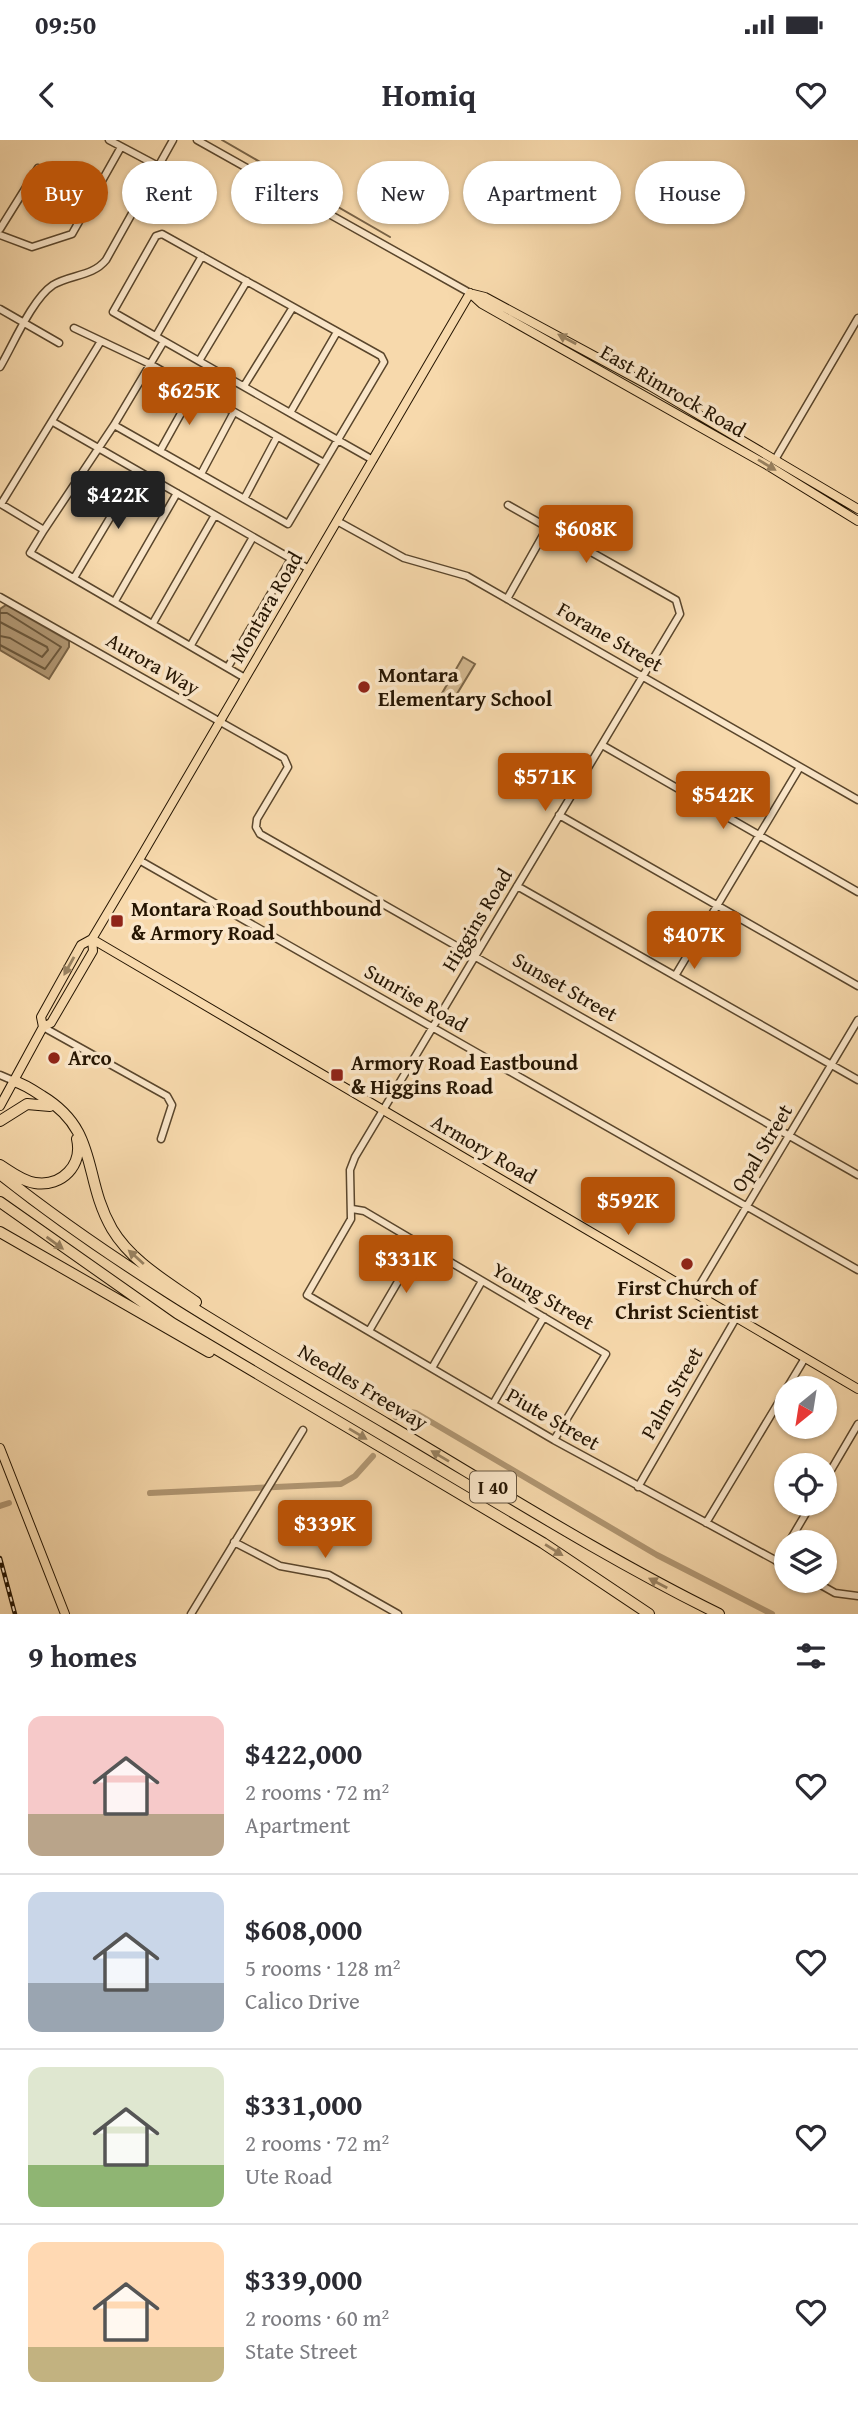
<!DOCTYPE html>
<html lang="en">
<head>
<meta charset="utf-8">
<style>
	:root { --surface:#fff; --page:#f2f2f3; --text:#2b2b33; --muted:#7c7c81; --line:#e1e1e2; --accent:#b45309 }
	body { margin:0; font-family:"Gentium Book Plus",serif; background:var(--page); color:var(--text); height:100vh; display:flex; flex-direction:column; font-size:26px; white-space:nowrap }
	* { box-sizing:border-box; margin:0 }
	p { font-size:23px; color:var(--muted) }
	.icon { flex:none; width:38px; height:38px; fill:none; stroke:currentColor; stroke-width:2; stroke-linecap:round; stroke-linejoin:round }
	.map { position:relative; height:1474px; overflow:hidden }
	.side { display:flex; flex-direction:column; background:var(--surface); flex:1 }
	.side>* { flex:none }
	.guide { position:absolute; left:21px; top:21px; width:817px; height:63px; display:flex; gap:14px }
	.needle { width:46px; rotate:210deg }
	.buttons { position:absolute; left:774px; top:1236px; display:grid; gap:14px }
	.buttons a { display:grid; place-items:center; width:63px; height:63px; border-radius:50%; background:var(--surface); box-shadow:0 2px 5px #0004; font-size:35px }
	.price { position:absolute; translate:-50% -60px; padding:0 16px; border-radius:7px; background:var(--accent); color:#fff; font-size:23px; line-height:46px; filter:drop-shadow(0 2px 4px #0008) }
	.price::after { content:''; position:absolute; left:50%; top:42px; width:21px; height:16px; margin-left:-10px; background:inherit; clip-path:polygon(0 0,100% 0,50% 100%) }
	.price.current { background:#222; color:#fff }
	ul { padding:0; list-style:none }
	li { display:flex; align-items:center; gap:21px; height:175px; padding:0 28px }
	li+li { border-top:2px solid var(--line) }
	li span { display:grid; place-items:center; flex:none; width:196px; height:140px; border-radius:14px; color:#555 }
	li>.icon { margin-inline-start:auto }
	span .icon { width:84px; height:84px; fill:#fffc; stroke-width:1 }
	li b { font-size:30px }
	h2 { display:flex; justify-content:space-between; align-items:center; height:84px; padding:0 28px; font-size:30px }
	.tag { padding:0 24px; border-radius:32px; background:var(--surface); box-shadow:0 2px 5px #0004; font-size:24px; line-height:63px }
	.tag.current { background:var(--accent); color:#fff }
	.status { display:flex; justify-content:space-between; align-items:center; height:49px; padding:0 35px; background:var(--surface); direction:ltr }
	.status svg { height:19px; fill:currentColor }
	header { display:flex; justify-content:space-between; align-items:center; height:91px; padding:0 28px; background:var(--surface); font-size:32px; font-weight:600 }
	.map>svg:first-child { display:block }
	.green { fill:#d3b88f; stroke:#7c6648; stroke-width:2 }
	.water { fill:#b09672; stroke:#786245; stroke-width:2 }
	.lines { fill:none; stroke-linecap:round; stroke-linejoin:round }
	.shore { stroke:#6a563a; stroke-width:2 }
	.stream { stroke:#786245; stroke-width:2 }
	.canal { stroke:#b09672; stroke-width:6 }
	.minor-casing { stroke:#5a462c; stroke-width:9 }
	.major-casing { stroke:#251502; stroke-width:10 }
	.highway-casing { stroke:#251502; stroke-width:12 }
	.minor { stroke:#fae6c9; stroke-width:6 }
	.major { stroke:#f7d9ac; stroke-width:8 }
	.highway { stroke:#f7d9ac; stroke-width:10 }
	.rail-casing { stroke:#251502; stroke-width:4.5 }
	.rail { stroke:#fae6c9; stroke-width:2; stroke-dasharray:5; stroke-linecap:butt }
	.oneway { fill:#988160 }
	.poi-dot { fill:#8f2418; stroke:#fae6c9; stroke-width:2.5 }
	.labels { text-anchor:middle; stroke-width:7; stroke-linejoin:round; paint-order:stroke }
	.shield { fill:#fae6c9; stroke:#65543e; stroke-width:2 }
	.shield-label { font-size:19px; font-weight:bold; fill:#251502 }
	.street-label { font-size:21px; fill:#251502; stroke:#fae6c9 }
	.poi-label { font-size:21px; font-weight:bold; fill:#251502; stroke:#fae6c9; text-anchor:start }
</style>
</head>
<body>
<div class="status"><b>09:50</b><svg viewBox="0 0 49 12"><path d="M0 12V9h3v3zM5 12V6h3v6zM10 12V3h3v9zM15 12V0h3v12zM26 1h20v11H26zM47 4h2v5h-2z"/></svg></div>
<header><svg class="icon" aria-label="back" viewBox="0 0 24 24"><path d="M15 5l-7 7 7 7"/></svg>Homiq<svg class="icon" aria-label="heart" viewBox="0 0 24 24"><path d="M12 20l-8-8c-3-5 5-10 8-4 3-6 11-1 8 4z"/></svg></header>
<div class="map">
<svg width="858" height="1474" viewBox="0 0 858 1474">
	<rect width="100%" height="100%" fill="#f7d9ac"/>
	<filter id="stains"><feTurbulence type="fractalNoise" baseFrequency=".00286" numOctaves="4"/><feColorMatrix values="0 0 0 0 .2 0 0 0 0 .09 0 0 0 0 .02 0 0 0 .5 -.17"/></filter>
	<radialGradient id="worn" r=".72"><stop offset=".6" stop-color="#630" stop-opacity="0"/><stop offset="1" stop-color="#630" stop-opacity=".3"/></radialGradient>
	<path class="green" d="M463,517L475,524L452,562L441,555Z"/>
	<path class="water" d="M6,465L69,501V507L49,539L0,510V469Z"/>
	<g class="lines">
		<path class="shore" d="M0,473H7L61,507L45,529L0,505
			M0,482L47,507L48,510L42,517L10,498L0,496"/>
		<path class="stream" d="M222,0L390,97"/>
		<path class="canal" d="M396,1277L405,1271L416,1273L657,1415L772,1474
			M150,1353L341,1344L355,1336L373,1316
			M0,1366L9,1363"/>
		<defs>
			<path id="minor" d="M109,0L158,26
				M197,0L470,153
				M0,89L38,28
				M0,95L32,107L72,94L121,7
				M0,169L59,203
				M74,188L150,224L324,323
				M156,196L202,116
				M101,201L1,364L44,390L30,413L245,538
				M164,201L114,285L288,384C320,330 352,276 384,222L381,216L162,94L156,96L113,172C199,221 286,271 373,320
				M199,221L247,141
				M0,227C13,205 32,159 53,145C71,134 92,137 106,120L173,0
				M244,246L293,167
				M290,273L337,192
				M53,282L309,429
				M160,311L194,250
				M776,318L858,178
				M201,334L234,272
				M244,359L277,297
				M508,365L676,460L680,474L355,1017L350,1030L351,1079L307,1155L554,1300L786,1426
				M337,381L404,418L467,436L858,660
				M44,390L114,285
				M74,438L138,331
				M0,457L284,618L288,627L257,679L256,687L260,694L858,1035
				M507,459L547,388
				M115,461L177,353
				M153,483L215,375
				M191,505L253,397
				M228,527L291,419
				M602,605L858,752
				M559,675L858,846
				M139,720L858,1130
				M517,746L858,940
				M675,836L800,627
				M43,887L167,956L172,965L161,999
				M0,935L14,941
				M352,1069L364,1071L606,1214L554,1300
				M695,1153L858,880
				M369,1191L420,1104
				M432,1228L482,1141
				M787,1248L805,1218
				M493,1264L544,1177
				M824,1342L858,1284
				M638,1347L736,1178
				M706,1383L786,1250
				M234,1402L280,1426L329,1435L398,1474
				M789,1402L812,1363
				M777,1422L786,1408
				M812,1440L835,1453L858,1456
				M191,1474L303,1290"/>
			<path id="major" d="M470,153L482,164L767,325L858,381
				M473,154L485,157L650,246L858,369
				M92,799L858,1249
				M43,887L41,877L81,805L92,799L139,720L470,153
				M0,966L43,887L51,883L93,811L92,799
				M0,1308L65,1474"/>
			<path id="highway" d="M14,941C24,944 33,950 42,956C100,991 82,1037 112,1089C131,1121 166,1141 196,1162
				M0,981L27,964L50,966
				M0,1025C11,1032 22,1041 35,1043C62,1047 83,1025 77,999
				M0,1034C121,1130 255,1206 387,1284C497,1349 605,1418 719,1474
				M0,1062L172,1183L543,1403L649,1474
				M0,1092L209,1212"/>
		</defs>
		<use href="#minor" class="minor-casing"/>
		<use href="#major" class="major-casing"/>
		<use href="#highway" class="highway-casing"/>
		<use href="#minor" class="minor"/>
		<use href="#major" class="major"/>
		<use href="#highway" class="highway"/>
		<defs>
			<path id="rail" d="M0,1418L15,1474"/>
		</defs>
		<use href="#rail" class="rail-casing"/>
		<use href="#rail" class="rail"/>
	</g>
	<defs><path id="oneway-solid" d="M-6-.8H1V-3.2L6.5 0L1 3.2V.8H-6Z" transform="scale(1.75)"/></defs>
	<g class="oneway">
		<use href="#oneway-solid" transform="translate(567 199) rotate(-152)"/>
		<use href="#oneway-solid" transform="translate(767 325) rotate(31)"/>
		<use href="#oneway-solid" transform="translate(69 826) rotate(119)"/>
		<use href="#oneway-solid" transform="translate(55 1103) rotate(36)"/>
		<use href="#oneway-solid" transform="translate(136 1117) rotate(-138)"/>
		<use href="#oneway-solid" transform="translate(358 1294) rotate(31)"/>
		<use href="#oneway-solid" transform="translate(440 1316) rotate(-149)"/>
		<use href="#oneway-solid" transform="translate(554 1410) rotate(32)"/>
		<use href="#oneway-solid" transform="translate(658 1443) rotate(-152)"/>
	</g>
	<g class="poi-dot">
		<circle cx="364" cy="547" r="7"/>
		<rect x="110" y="774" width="14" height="14" rx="3.5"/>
		<circle cx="54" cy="918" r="7"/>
		<rect x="330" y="928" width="14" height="14" rx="3.5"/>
		<circle cx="687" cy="1124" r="7"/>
	</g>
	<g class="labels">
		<rect class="shield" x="470" y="1331.5" width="46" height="31" rx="5"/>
		<g class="shield-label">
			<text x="493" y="1354">I 40</text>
		</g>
		<g class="street-label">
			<text transform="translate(673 251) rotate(30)" y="7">East Rimrock Road</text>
			<text transform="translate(266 467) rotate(-60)" y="7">Montara Road</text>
			<text transform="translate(610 497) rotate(30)" y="7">Forane Street</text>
			<text transform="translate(153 524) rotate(30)" y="7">Aurora Way</text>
			<text transform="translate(477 780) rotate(-59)" y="7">Higgins Road</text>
			<text transform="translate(565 847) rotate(30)" y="7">Sunset Street</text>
			<text transform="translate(416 858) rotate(30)" y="7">Sunrise Road</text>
			<text transform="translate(762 1008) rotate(-59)" y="7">Opal Street</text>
			<text transform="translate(484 1009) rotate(30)" y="7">Armory Road</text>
			<text transform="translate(543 1156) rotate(30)" y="7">Young Street</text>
			<text transform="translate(363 1247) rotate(31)" y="7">Needles Freeway</text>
			<text transform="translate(672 1253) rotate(-60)" y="7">Palm Street</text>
			<text transform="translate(553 1279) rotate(30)" y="7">Piute Street</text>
		</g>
		<g class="poi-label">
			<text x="378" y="542">Montara<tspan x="378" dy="24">Elementary School</tspan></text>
			<text x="131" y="776">Montara Road Southbound<tspan x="131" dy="24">&amp; Armory Road</tspan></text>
			<text x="68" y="925">Arco</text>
			<text x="351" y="930">Armory Road Eastbound<tspan x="351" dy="24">&amp; Higgins Road</tspan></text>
			<text x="687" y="1155" text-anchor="middle">First Church of<tspan x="687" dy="24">Christ Scientist</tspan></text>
		</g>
	</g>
	<rect width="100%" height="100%" filter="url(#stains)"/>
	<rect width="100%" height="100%" fill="url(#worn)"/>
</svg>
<div class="buttons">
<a><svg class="needle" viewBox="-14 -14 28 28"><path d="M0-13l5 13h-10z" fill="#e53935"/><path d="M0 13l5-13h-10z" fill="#7c7c81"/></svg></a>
<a><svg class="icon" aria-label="locate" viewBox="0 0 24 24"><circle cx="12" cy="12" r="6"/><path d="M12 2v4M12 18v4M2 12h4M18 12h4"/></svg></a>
<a><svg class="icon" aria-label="layers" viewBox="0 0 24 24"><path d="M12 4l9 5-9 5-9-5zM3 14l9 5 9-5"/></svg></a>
</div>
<b class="price" style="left:189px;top:287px">$625K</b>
<b class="price current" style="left:118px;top:391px">$422K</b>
<b class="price" style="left:586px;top:425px">$608K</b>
<b class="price" style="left:545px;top:673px">$571K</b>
<b class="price" style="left:723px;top:691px">$542K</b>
<b class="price" style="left:694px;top:831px">$407K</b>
<b class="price" style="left:628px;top:1097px">$592K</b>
<b class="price" style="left:406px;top:1155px">$331K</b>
<b class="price" style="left:325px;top:1420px">$339K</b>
<div class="guide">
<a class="tag current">Buy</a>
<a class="tag">Rent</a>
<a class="tag">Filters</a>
<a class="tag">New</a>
<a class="tag">Apartment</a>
<a class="tag">House</a>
</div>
</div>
<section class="side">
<h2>9 homes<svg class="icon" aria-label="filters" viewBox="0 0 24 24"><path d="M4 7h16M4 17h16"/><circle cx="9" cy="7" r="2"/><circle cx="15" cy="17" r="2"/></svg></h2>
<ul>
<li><span style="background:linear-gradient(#f6c9c9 70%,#b9a48a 0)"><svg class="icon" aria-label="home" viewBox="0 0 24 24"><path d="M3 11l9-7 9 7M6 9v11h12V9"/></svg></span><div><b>$422,000</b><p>2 rooms · 72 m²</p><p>Apartment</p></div><svg class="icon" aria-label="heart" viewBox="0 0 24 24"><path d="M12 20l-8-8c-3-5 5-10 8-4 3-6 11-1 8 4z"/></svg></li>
<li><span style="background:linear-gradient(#c9d6e8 65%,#9aa5b1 0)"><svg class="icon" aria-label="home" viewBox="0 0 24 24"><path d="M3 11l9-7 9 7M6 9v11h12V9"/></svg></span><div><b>$608,000</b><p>5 rooms · 128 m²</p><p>Calico Drive</p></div><svg class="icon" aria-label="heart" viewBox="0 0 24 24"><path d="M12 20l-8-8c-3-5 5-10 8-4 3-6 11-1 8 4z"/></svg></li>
<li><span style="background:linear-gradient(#dfe7d0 70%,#8fb573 0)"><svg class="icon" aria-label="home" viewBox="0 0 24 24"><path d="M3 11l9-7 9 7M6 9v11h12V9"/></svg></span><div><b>$331,000</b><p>2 rooms · 72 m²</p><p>Ute Road</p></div><svg class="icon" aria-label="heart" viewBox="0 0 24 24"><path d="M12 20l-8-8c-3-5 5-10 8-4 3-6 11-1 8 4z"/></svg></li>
<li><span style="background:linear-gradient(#ffd9b3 75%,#c2b280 0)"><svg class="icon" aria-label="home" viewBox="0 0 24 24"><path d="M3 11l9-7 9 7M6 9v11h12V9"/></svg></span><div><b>$339,000</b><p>2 rooms · 60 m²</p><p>State Street</p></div><svg class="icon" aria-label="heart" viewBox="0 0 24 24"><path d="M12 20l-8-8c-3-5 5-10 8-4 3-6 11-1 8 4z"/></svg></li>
</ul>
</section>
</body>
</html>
